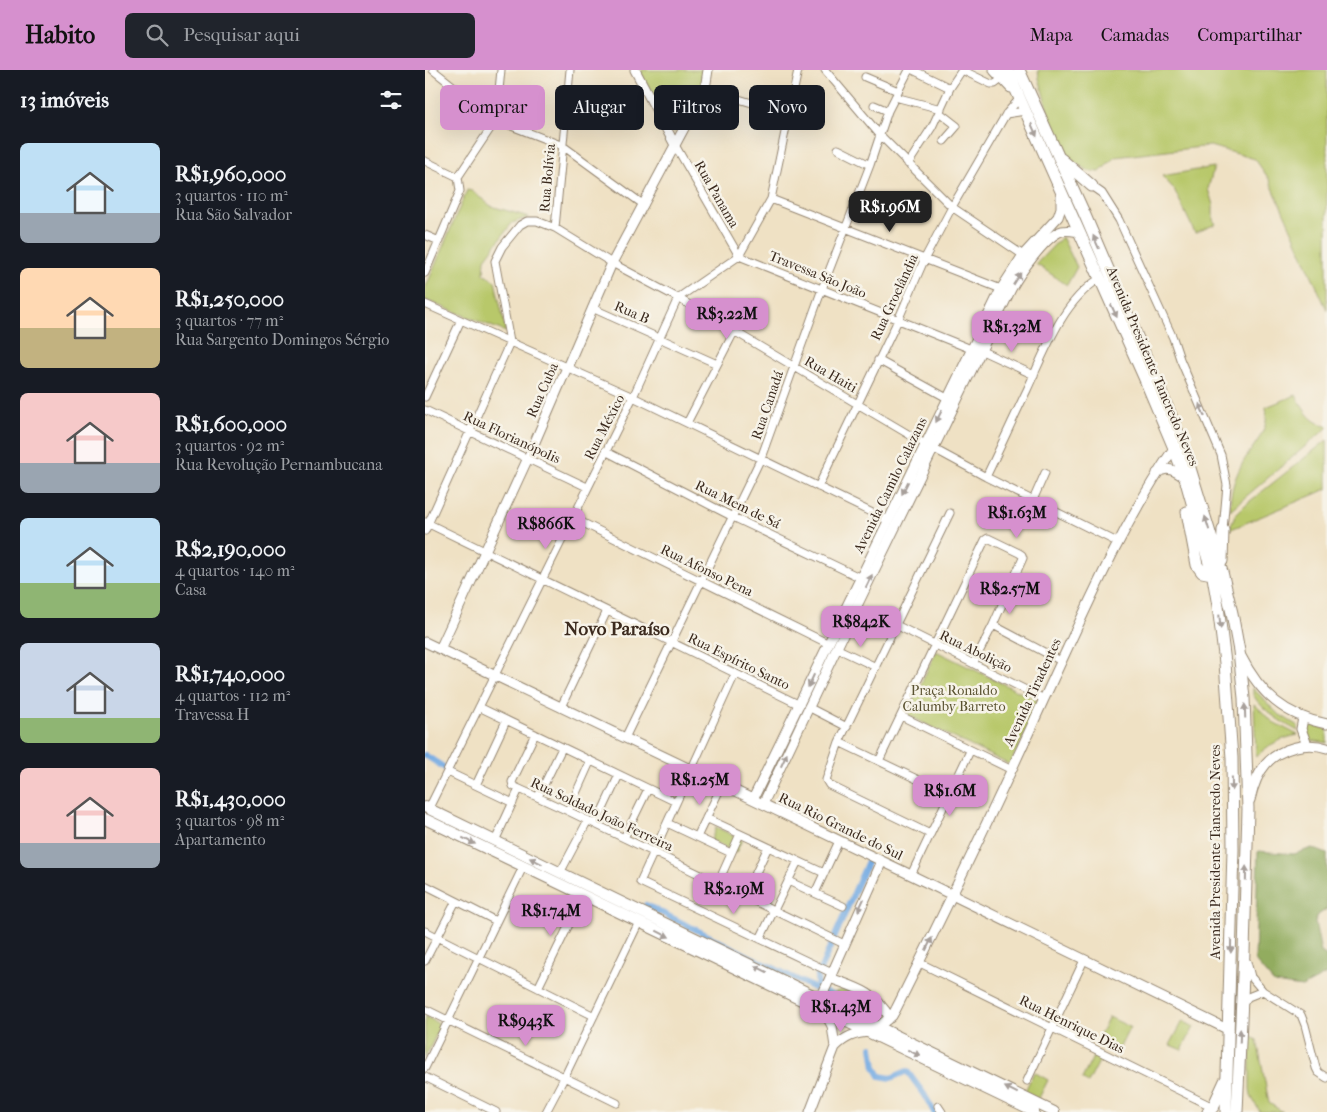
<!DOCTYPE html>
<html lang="pt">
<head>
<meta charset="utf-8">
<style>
	:root { --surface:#171b24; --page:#20242c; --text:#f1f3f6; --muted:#9ea1a6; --accent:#d690ce }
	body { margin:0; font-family:"IM FELL French Canon",serif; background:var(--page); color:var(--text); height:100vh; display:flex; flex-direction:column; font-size:19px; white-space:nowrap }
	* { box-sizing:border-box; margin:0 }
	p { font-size:16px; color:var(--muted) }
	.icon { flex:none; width:28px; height:28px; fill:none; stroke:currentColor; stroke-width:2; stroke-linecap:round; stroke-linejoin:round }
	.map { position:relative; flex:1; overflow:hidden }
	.drawer { display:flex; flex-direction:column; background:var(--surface); width:425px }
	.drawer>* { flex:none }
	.banner { position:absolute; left:15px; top:15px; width:475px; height:45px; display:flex; gap:10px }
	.price { position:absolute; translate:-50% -42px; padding:0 11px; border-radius:10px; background:var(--accent); color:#111; font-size:16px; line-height:32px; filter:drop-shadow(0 1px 2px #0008) }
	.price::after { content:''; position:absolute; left:50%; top:30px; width:15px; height:11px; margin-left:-8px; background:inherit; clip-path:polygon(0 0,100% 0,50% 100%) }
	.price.current { background:#222; color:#fff }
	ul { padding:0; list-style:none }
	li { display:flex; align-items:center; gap:15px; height:125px; padding:0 20px }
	li span { display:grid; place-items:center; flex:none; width:140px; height:100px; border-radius:8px; color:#555 }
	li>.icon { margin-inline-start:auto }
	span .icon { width:60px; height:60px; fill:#fffc; stroke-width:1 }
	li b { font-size:21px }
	h2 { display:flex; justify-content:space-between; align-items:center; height:60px; padding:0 20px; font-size:21px }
	.chip { padding:0 18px; border-radius:8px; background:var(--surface); box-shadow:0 5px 20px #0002; font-size:18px; line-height:45px }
	.chip.current { background:var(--accent); color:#111 }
	header { display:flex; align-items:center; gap:30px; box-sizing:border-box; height:70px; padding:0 25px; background:var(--accent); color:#111 }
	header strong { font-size:24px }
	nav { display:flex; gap:28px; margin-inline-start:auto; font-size:18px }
	.search { width:350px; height:45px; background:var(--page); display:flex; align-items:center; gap:12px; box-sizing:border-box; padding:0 18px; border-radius:8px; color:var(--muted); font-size:19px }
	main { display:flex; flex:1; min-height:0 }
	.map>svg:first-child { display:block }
	.green { fill:#b8c86a; stroke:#7a7944 }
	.forest { fill:#92ac5e; stroke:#666b3e }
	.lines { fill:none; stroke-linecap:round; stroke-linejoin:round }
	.canal { stroke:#75abe3; stroke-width:6 }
	.minor-casing { stroke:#958671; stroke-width:9 }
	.tertiary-casing { stroke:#958671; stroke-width:11 }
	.secondary-casing { stroke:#958671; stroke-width:12 }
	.primary-casing { stroke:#958671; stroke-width:13 }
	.minor { stroke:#fff; stroke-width:7 }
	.tertiary { stroke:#fff; stroke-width:9 }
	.secondary { stroke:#fff; stroke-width:10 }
	.primary { stroke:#fff; stroke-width:11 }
	.oneway { fill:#a79f9a }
	.labels { text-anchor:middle; stroke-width:5; stroke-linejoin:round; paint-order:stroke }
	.street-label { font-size:14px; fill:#3b2a1e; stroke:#f7f3e8 }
	.park-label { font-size:14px; fill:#5a5231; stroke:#f7f3e8 }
	.district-label { font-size:19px; font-weight:bold; fill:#3b2a1e; stroke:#f7f3e8 }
</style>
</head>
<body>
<header>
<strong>Habito</strong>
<div class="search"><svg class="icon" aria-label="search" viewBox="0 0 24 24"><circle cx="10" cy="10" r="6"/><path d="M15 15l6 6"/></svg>Pesquisar aqui</div>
<nav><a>Mapa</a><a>Camadas</a><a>Compartilhar</a></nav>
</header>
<main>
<section class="drawer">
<h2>13 imóveis<svg class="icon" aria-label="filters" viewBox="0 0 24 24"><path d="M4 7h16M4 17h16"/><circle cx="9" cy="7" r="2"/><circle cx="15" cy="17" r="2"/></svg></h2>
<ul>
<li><span style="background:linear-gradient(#bfe0f5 70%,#9aa5b1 0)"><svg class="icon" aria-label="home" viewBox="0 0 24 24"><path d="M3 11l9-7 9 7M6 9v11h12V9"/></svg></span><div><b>R$1,960,000</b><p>3 quartos · 110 m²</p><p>Rua São Salvador</p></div></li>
<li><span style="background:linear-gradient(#ffd9b3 60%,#c2b280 0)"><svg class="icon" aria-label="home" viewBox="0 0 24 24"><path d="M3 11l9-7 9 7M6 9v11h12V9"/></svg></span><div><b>R$1,250,000</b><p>3 quartos · 77 m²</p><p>Rua Sargento Domingos Sérgio</p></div></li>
<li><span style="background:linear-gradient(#f6c9c9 70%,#9aa5b1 0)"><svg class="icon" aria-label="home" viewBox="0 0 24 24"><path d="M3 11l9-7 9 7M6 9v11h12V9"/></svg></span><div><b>R$1,600,000</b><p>3 quartos · 92 m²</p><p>Rua Revolução Pernambucana</p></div></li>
<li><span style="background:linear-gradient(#bfe0f5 65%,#8fb573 0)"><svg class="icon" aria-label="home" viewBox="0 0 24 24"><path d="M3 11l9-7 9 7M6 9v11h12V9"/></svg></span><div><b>R$2,190,000</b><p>4 quartos · 140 m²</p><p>Casa</p></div></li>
<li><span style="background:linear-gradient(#c9d6e8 75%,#8fb573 0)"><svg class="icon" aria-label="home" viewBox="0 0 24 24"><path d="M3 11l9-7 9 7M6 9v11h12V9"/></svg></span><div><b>R$1,740,000</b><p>4 quartos · 112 m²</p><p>Travessa H</p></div></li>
<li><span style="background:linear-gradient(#f6c9c9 75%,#9aa5b1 0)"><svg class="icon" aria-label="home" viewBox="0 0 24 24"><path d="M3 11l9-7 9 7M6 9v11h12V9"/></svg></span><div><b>R$1,430,000</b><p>3 quartos · 98 m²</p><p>Apartamento</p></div></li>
</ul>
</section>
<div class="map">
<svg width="902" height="1042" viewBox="0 0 902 1042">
	<rect width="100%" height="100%" fill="#f7f3e8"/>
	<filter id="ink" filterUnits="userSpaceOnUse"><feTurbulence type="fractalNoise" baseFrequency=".02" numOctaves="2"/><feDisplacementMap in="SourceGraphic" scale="10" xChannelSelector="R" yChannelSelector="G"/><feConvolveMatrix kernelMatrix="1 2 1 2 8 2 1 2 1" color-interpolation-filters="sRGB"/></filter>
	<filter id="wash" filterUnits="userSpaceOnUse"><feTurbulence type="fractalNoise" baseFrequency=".0096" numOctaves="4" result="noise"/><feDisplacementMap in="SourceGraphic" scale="20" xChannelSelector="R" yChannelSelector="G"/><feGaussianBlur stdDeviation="1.12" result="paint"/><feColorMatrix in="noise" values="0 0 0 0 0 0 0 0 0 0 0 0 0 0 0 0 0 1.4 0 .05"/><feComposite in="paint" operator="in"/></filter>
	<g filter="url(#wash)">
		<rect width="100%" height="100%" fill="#efe1c4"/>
		<path class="green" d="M217,0H279L276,16L249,63L215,3Z
			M613,0H902V240L844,109L830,89L785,76L690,87L675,102L663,101L646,90L627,57L614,8Z
			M789,97L783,119L788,135V150L791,154L770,163L749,119L737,106Z
			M42,120L47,121L66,136L104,147L87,153L60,189L59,204L70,211L81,262L0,230V219Z
			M637,167L652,197L642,215L611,194Z
			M871,325C878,338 885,354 902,355V358L805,440C805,423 809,409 817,394C828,374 845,362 841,337Z
			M902,370V419L804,460L810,445L820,435Z
			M511,581L615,632L585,695L482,645Z
			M828,618L852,643L873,656V661C856,652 839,642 828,625Z
			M829,634L848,652L873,665C857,668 842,675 831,687Z
			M881,654L902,659V673L891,671H882L879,667Z
			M291,757L317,770L311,783L286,770Z
			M414,920C432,921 448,932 462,943L457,952L452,950C451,946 451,942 449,938C444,927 418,928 408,924Z
			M0,946L16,955L0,988Z
			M684,947L705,957L692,983L671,973Z
			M758,951L769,957L757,980L745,975Z
			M825,966L832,970L844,1033L858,1042H835L826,1026L825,1019Z
			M669,985L676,988L663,1013L657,1009Z
			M609,1002L623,1010L613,1030L599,1023Z"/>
		<path class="forest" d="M887,778L902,784V839L893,845L890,852L896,882L902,886V904L877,917L849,913L830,891L833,781L869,784Z"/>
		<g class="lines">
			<path class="canal" d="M0,685L23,700
				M221,835L393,920C400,922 406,925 413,927C424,930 444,930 449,942
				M393,920L392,907L443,791
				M447,977L450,997L455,1006L466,1008L482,1001L499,1024L509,1042"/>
		</g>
	</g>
	<g filter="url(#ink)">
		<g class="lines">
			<defs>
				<path id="minor" d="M8,0L71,50L138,76L219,135
					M400,0L455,65L527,137L598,185
					M488,0L525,18
					M537,0L566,14H570L578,8
					M440,7L473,21
					M280,19L364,44
					M470,27L516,39
					M449,35L463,41
					M514,42L532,56L519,71
					M581,44L600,41
					M250,75L314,186L546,279
					M413,79L445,95
					M0,91L33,107
					M483,94L507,57L525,18L537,0
					M667,116L677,123L694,150L748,268L755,289L796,385L802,415L798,460
					M346,129L576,219
					M130,158L145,0
					M0,165L14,171
					M0,203L35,121L33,107L71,50L76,0
					M0,234L208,327L464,451
					M167,238L292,294
					M557,281L609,305
					M453,290L522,328
					M0,327L36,250
					M0,340L162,417
					M262,353L309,262
					M180,381L308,447L436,508
					M561,407C575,378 588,349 602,320C620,281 637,232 674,209
					M393,417L474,248L500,188L527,137L581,44L595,28
					M608,430L620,403
					M148,448L404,574
					M0,452L375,635
					M0,461L85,272L70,191L77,177L95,155L102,151H112L130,158L187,193L253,228L500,374L561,407L692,472
					M471,555L619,629
					M568,555L636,591
					M411,578L451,597
					M310,604L215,812L407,903
					M54,637L251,732
					M136,637L182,541
					M383,637L422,657
					M476,646L587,700
					M110,664L87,712L88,716L143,741L419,874
					M200,668L336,388L397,219L445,95L463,41L484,0
					M414,672L523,724
					M454,691L560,470L563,468L594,483L597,485L598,488L568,555L549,592
					M23,702L88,733
					M51,715L81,651
					M113,727L137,678
					M4,738L208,327L253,228L314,186L346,129L373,0
					M143,741L165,692
					M281,748L399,803
					M242,753L306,783
					M171,754L194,705
					M505,764L404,715L401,710L414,672L525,443
					M272,767L297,715
					M199,768L223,719
					M70,771L94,719
					M135,803L163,750
					M486,805L545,681
					M363,811L418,836
					M293,813L315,764
					M0,815L71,851
					M390,823L414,771
					M320,826L343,777
					M0,861L169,946
					M335,869L373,791
					M0,891L31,831
					M822,892L826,907L838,921L876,945L880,955L891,998L893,1002L902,1008
					M495,893L788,1037
					M113,918L158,826
					M818,934L823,927L838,921
					M0,939L192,1033
					M0,998L98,797
					M0,1007L71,1042
					M602,1011L659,890
					M513,1036L517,1042
					M121,1042L139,1008L214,852"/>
				<path id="tertiary" d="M210,0L250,75
					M732,403C742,395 751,401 760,408
					M0,572L486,805L804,960
					M15,579L103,388L187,193L280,19L283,0
					M816,586C835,624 860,646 902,654
					M878,648L876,659L882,675
					M328,729L576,219L598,185L633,147L636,138V122
					M825,730C828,717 832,704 841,694C855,678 882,671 902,678
					M338,734L429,542L586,219C595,203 618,170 634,162C640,159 648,161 654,162
					M405,908C432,918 449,921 465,948
					M454,956L467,946L471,939C522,837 572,733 619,629C659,543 696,456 749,378
					M410,977L407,956L399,941L396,928L457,791
					M385,1042L410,977C420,967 429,963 445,962"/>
				<path id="secondary" d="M0,737L629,1042
					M0,749L609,1042"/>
				<path id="primary" d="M570,0L586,17
					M582,0L719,307L749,378L760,408L788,507L793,536L800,593L807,688L808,779L801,1042
					M594,0L659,143L756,369L797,502L807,543L814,581L819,628L823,739L819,882L812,1042
					M636,89L667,116
					M762,442L772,495L777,502L787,504L792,503
					M797,491L798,460
					M783,1042L788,1037L800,1011"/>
			</defs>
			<use href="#minor" class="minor-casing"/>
			<use href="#tertiary" class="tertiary-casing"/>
			<use href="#secondary" class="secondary-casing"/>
			<use href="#primary" class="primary-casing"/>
			<use href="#minor" class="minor"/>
			<use href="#tertiary" class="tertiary"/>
			<use href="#secondary" class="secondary"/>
			<use href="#primary" class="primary"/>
		</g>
		<defs><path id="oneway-solid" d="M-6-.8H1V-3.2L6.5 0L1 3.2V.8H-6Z" transform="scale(1.25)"/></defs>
		<g class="oneway">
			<use href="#oneway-solid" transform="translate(609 60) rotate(66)"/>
			<use href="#oneway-solid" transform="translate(671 172) rotate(-114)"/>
			<use href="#oneway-solid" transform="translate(592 209) rotate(-58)"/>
			<use href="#oneway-solid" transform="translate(689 241) rotate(65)"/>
			<use href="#oneway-solid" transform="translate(777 340) rotate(-113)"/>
			<use href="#oneway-solid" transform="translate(514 346) rotate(116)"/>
			<use href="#oneway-solid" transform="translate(480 418) rotate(116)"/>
			<use href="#oneway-solid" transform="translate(782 453) rotate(-107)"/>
			<use href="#oneway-solid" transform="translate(444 511) rotate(-64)"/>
			<use href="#oneway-solid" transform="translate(795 552) rotate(84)"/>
			<use href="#oneway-solid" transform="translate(386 611) rotate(115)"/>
			<use href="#oneway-solid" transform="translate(820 641) rotate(-92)"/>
			<use href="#oneway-solid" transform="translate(359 690) rotate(-65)"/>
			<use href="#oneway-solid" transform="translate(807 714) rotate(89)"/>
			<use href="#oneway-solid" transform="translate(44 771) rotate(26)"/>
			<use href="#oneway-solid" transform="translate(111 791) rotate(-154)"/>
			<use href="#oneway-solid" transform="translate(821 803) rotate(-89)"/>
			<use href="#oneway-solid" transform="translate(436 835) rotate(115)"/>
			<use href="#oneway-solid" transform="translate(238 864) rotate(26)"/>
			<use href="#oneway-solid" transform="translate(504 874) rotate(-64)"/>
			<use href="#oneway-solid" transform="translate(806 876) rotate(91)"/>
			<use href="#oneway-solid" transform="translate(336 899) rotate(-154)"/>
			<use href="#oneway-solid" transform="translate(815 966) rotate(-88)"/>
			<use href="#oneway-solid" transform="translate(489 983) rotate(26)"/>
			<use href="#oneway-solid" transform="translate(586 1020) rotate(-154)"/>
		</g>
	</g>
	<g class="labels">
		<g class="street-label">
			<text transform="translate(122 108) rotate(-85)" y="5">Rua Bolívia</text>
			<text transform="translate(292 124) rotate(60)" y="5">Rua Panama</text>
			<text transform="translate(393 204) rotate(22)" y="5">Travessa São João</text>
			<text transform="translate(469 227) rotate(-65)" y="5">Rua Groelândia</text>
			<text transform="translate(207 242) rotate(23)" y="5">Rua B</text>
			<text transform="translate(728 296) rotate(67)" y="5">Avenida Presidente Tancredo Neves</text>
			<text transform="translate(406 304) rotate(30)" y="5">Rua Haiti</text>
			<text transform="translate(117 320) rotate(-66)" y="5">Rua Cuba</text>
			<text transform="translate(342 335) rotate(-71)" y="5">Rua Canadá</text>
			<text transform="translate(179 357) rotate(-63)" y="5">Rua México</text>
			<text transform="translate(87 367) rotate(25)" y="5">Rua Florianópolis</text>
			<text transform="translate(465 415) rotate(-64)" y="5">Avenida Camilo Calazans</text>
			<text transform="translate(313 434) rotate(26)" y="5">Rua Mem de Sá</text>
			<text transform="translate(282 500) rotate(26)" y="5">Rua Afonso Pena</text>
			<text transform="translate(551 581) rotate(26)" y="5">Rua Abolição</text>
			<text transform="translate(314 591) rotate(26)" y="5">Rua Espírito Santo</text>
			<text transform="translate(607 622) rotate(-65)" y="5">Avenida Tiradentes</text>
			<text transform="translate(177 744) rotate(25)" y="5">Rua Soldado João Ferreira</text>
			<text transform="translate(416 756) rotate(26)" y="5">Rua Rio Grande do Sul</text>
			<text transform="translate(790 782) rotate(-90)" y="5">Avenida Presidente Tancredo Neves</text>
			<text transform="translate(647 954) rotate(26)" y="5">Rua Henrique Dias</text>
		</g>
		<g class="park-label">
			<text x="529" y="625">Praça Ronaldo<tspan x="529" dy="16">Calumby Barreto</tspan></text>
		</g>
		<g class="district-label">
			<text x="192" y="565">Novo Paraíso</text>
		</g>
	</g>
</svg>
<b class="price current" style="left:465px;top:163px">R$1.96M</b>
<b class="price" style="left:302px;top:270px">R$3.22M</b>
<b class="price" style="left:587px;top:283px">R$1.32M</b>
<b class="price" style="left:592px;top:469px">R$1.63M</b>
<b class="price" style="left:121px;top:480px">R$866K</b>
<b class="price" style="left:585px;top:545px">R$2.57M</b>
<b class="price" style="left:436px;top:578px">R$842K</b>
<b class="price" style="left:275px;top:736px">R$1.25M</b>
<b class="price" style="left:525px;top:747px">R$1.6M</b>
<b class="price" style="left:309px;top:845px">R$2.19M</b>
<b class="price" style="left:126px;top:867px">R$1.74M</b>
<b class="price" style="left:416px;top:963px">R$1.43M</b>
<b class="price" style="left:101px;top:977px">R$943K</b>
<div class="banner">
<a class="chip current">Comprar</a>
<a class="chip">Alugar</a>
<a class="chip">Filtros</a>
<a class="chip">Novo</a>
</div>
</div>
</main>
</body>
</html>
